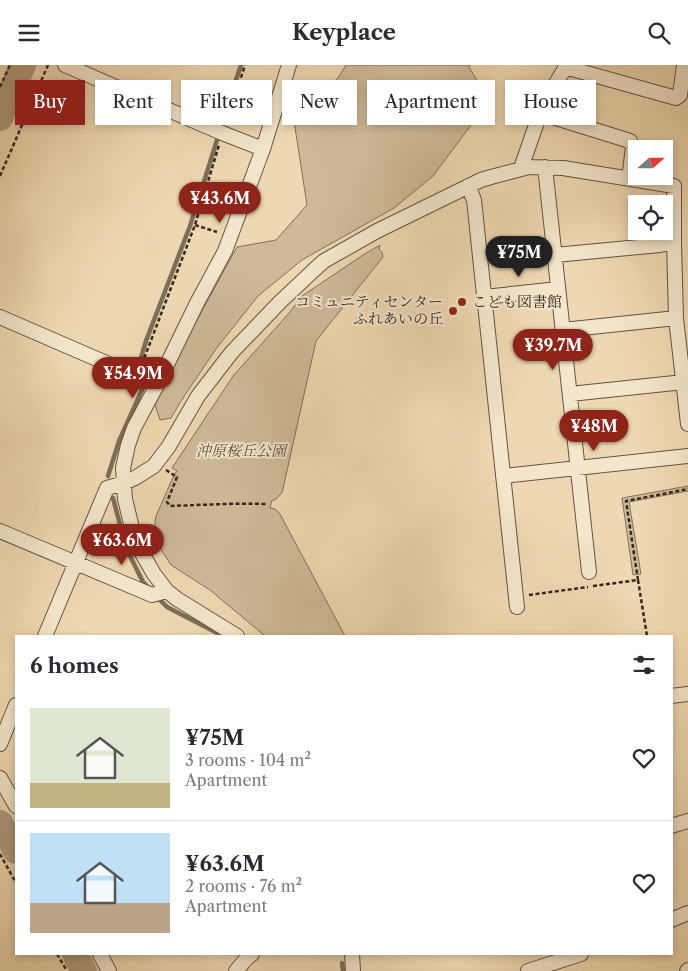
<!DOCTYPE html>
<html lang="en">
<head>
<meta charset="utf-8">
<style>
	:root { --surface:#fff; --page:#f2f2f3; --text:#2b2b33; --muted:#7c7c81; --line:#e1e1e2; --accent:#8f2418 }
	body { margin:0; font-family:"Libre Caslon Text","Noto Serif JP",serif; background:var(--page); color:var(--text); height:100vh; display:flex; flex-direction:column; font-size:19px; white-space:nowrap }
	* { box-sizing:border-box; margin:0 }
	p { font-size:16px; color:var(--muted) }
	.icon { flex:none; width:28px; height:28px; fill:none; stroke:currentColor; stroke-width:2; stroke-linecap:round; stroke-linejoin:round }
	.map { position:relative; flex:1; overflow:hidden }
	.sheet { position:absolute; left:15px; top:570px; width:658px; height:320px; display:flex; flex-direction:column; background:var(--surface); border-radius:0px; box-shadow:0 2px 8px #0003 }
	.sheet>* { flex:none }
	.hud { position:absolute; left:15px; top:15px; width:659px; height:45px; display:flex; gap:10px }
	.needle { width:32px; rotate:69deg }
	.tools { position:absolute; left:628px; top:75px; display:grid; gap:10px }
	.tools a { display:grid; place-items:center; width:45px; height:45px; border-radius:0px; background:var(--surface); box-shadow:0 2px 8px #0003; font-size:25px }
	.price { position:absolute; translate:-50% -42px; padding:0 11px; border-radius:18px; background:var(--accent); color:#fff; font-size:16px; line-height:32px; filter:drop-shadow(0 1px 2px #0008) }
	.price::after { content:''; position:absolute; left:50%; top:30px; width:15px; height:11px; margin-left:-8px; background:inherit; clip-path:polygon(0 0,100% 0,50% 100%) }
	.price.active { background:#222; color:#fff }
	ul { padding:0; list-style:none }
	li { display:flex; align-items:center; gap:15px; height:125px; padding:0 15px }
	li+li { border-top:1px solid var(--line) }
	li span { display:grid; place-items:center; flex:none; width:140px; height:100px; border-radius:0px; color:#555 }
	li>.icon { margin-inline-start:auto }
	span .icon { width:60px; height:60px; fill:#fffc; stroke-width:1 }
	li b { font-size:21px }
	h2 { display:flex; justify-content:space-between; align-items:center; height:60px; padding:0 15px; font-size:21px }
	.pill { padding:0 18px; border-radius:0px; background:var(--surface); box-shadow:0 2px 8px #0003; font-size:18px; line-height:45px }
	.pill.active { background:var(--accent); color:#fff }
	header { display:flex; justify-content:space-between; align-items:center; height:65px; padding:0 15px; background:var(--surface); font-size:22px; font-weight:800 }
	.map>svg:first-child { display:block }
	.green { fill:#cfba98; stroke:#82705c }
	.lines { fill:none; stroke-linecap:round; stroke-linejoin:round }
	.stream { stroke:#7f6d59; stroke-width:4.5 }
	.river { stroke:#af9c7f; stroke-width:26 }
	.minor-casing { stroke:#645344; stroke-width:16 }
	.path { stroke:#36271f; stroke-width:2.5; stroke-dasharray:4 2.5; stroke-linecap:butt }
	.minor { stroke:#f4e6cc; stroke-width:14 }
	.poi-dot { fill:#8f2418; stroke:#f4e6cc; stroke-width:2 }
	.labels { text-anchor:middle; stroke-width:4; stroke-linejoin:round; paint-order:stroke }
	.poi-label { font-size:15px; fill:#36271f; stroke:#f4e6cc; text-anchor:end }
	.park-label { font-size:15px; font-style:italic; fill:#5c4c3d; stroke:#f4e6cc }
</style>
</head>
<body>
<header><svg class="icon" aria-label="menu" viewBox="0 0 24 24"><path d="M4 6h16M4 12h16M4 18h16"/></svg>Keyplace<svg class="icon" aria-label="search" viewBox="0 0 24 24"><circle cx="10" cy="10" r="6"/><path d="M15 15l6 6"/></svg></header>
<div class="map">
<svg width="688" height="906" viewBox="0 0 688 906">
	<rect width="100%" height="100%" fill="#eed8b1"/>
	<filter id="stains"><feTurbulence type="fractalNoise" baseFrequency=".004" numOctaves="4"/><feColorMatrix values="0 0 0 0 .2 0 0 0 0 .09 0 0 0 0 .02 0 0 0 .5 -.17"/></filter>
	<radialGradient id="worn" r=".72"><stop offset=".6" stop-color="#630" stop-opacity="0"/><stop offset="1" stop-color="#630" stop-opacity=".3"/></radialGradient>
	<path class="green" d="M346,0H470L469,2L489,36L433,111L394,143L302,195L258,231L216,284L181,336L171,353L160,355L155,340L176,293L237,182L276,175L307,140L294,56L338,13Z
		M380,180L379,184L382,187L383,192L316,276L282,428L275,435H272L270,443L275,444L280,449L345,571H265L210,525L171,500L153,472L156,451L174,410L177,406L172,403L233,311L290,247L302,231L363,190Z
		M688,421V426L629,437L641,509L633,510L622,433Z"/>
	<g class="lines">
		<path class="stream" d="M221,60L241,0
			M138,303L146,276L190,161L218,72
			M108,411L119,376L142,325
			M113,433L126,483L143,517L149,523
			M160,535L167,542L223,571
			M342,898L343,906"/>
		<path class="river" d="M0,53L23,0
			M0,758L16,786
			M75,889L84,906"/>
		<defs>
			<path id="minor" d="M65,0L222,68L263,84
				M565,2L676,33L680,30L684,0
				M540,48L630,76L633,82L629,114
				M545,102L589,507
				M521,103L543,40L567,0
				M468,121L474,135L517,542
				M555,190L660,180L674,177
				M484,232L558,224
				M0,252L157,320
				M563,265L676,253
				M570,329L684,317L688,314
				M503,411L688,391
				M0,466L152,530L167,526
				M45,571L107,423L124,418L135,413L154,401L169,381L198,331L232,287L280,237L314,205L324,196L377,166L481,115L491,112L529,102L563,103L674,121V177L676,253L688,359
				M237,571L177,534L167,526L154,509L139,483L133,467L125,434L123,403L128,380L134,363L157,320L197,238L225,186L263,84L289,0
				M671,631L688,629
				M0,679L16,640
				M0,713L16,741
				M671,761L688,756
				M671,855L688,848
				M100,889L109,906
				M352,889L353,906
				M236,906L246,894L252,889
				M528,906L581,889
				M687,906L688,905"/>
		</defs>
		<use href="#minor" class="minor-casing"/>
		<path class="path" d="M0,22L10,0
			M227,56L245,0
			M0,111L48,0
			M195,160L217,167
			M142,299L195,160L219,80
			M166,405L177,412L167,437L170,441C202,440 234,438 266,439
			M638,515L647,571
			M593,521L638,515L626,436L688,424
			M529,530L588,522
			M0,789L16,818
			M57,889L67,906"/>
		<use href="#minor" class="minor"/>
	</g>
	<g class="poi-dot">
		<circle cx="462" cy="237" r="5"/>
		<circle cx="453" cy="246" r="5"/>
	</g>
	<g class="labels">
		<g class="poi-label">
			<text x="443" y="242">コミュニティセンター<tspan x="443" dy="17">ふれあいの丘</tspan></text>
			<text x="472" y="242" text-anchor="start">こども図書館</text>
		</g>
		<g class="park-label">
			<text x="241" y="391">沖原桜丘公園</text>
		</g>
	</g>
	<rect width="100%" height="100%" filter="url(#stains)"/>
	<rect width="100%" height="100%" fill="url(#worn)"/>
</svg>
<div class="tools">
<a><svg class="needle" viewBox="-14 -14 28 28"><path d="M0-13l5 13h-10z" fill="#e53935"/><path d="M0 13l5-13h-10z" fill="#7c7c81"/></svg></a>
<a><svg class="icon" aria-label="locate" viewBox="0 0 24 24"><circle cx="12" cy="12" r="6"/><path d="M12 2v4M12 18v4M2 12h4M18 12h4"/></svg></a>
</div>
<b class="price" style="left:220px;top:159px">¥43.6M</b>
<b class="price active" style="left:519px;top:213px">¥75M</b>
<b class="price" style="left:553px;top:306px">¥39.7M</b>
<b class="price" style="left:133px;top:334px">¥54.9M</b>
<b class="price" style="left:594px;top:387px">¥48M</b>
<b class="price" style="left:122px;top:501px">¥63.6M</b>
<div class="hud">
<a class="pill active">Buy</a>
<a class="pill">Rent</a>
<a class="pill">Filters</a>
<a class="pill">New</a>
<a class="pill">Apartment</a>
<a class="pill">House</a>
</div>
<section class="sheet">
<h2>6 homes<svg class="icon" aria-label="filters" viewBox="0 0 24 24"><path d="M4 7h16M4 17h16"/><circle cx="9" cy="7" r="2"/><circle cx="15" cy="17" r="2"/></svg></h2>
<ul>
<li><span style="background:linear-gradient(#dfe7d0 75%,#c2b280 0)"><svg class="icon" aria-label="home" viewBox="0 0 24 24"><path d="M3 11l9-7 9 7M6 9v11h12V9"/></svg></span><div><b>¥75M</b><p>3 rooms · 104 m²</p><p>Apartment</p></div><svg class="icon" aria-label="heart" viewBox="0 0 24 24"><path d="M12 20l-8-8c-3-5 5-10 8-4 3-6 11-1 8 4z"/></svg></li>
<li><span style="background:linear-gradient(#bfe0f5 70%,#b9a48a 0)"><svg class="icon" aria-label="home" viewBox="0 0 24 24"><path d="M3 11l9-7 9 7M6 9v11h12V9"/></svg></span><div><b>¥63.6M</b><p>2 rooms · 76 m²</p><p>Apartment</p></div><svg class="icon" aria-label="heart" viewBox="0 0 24 24"><path d="M12 20l-8-8c-3-5 5-10 8-4 3-6 11-1 8 4z"/></svg></li>
</ul>
</section>
</div>
</body>
</html>
